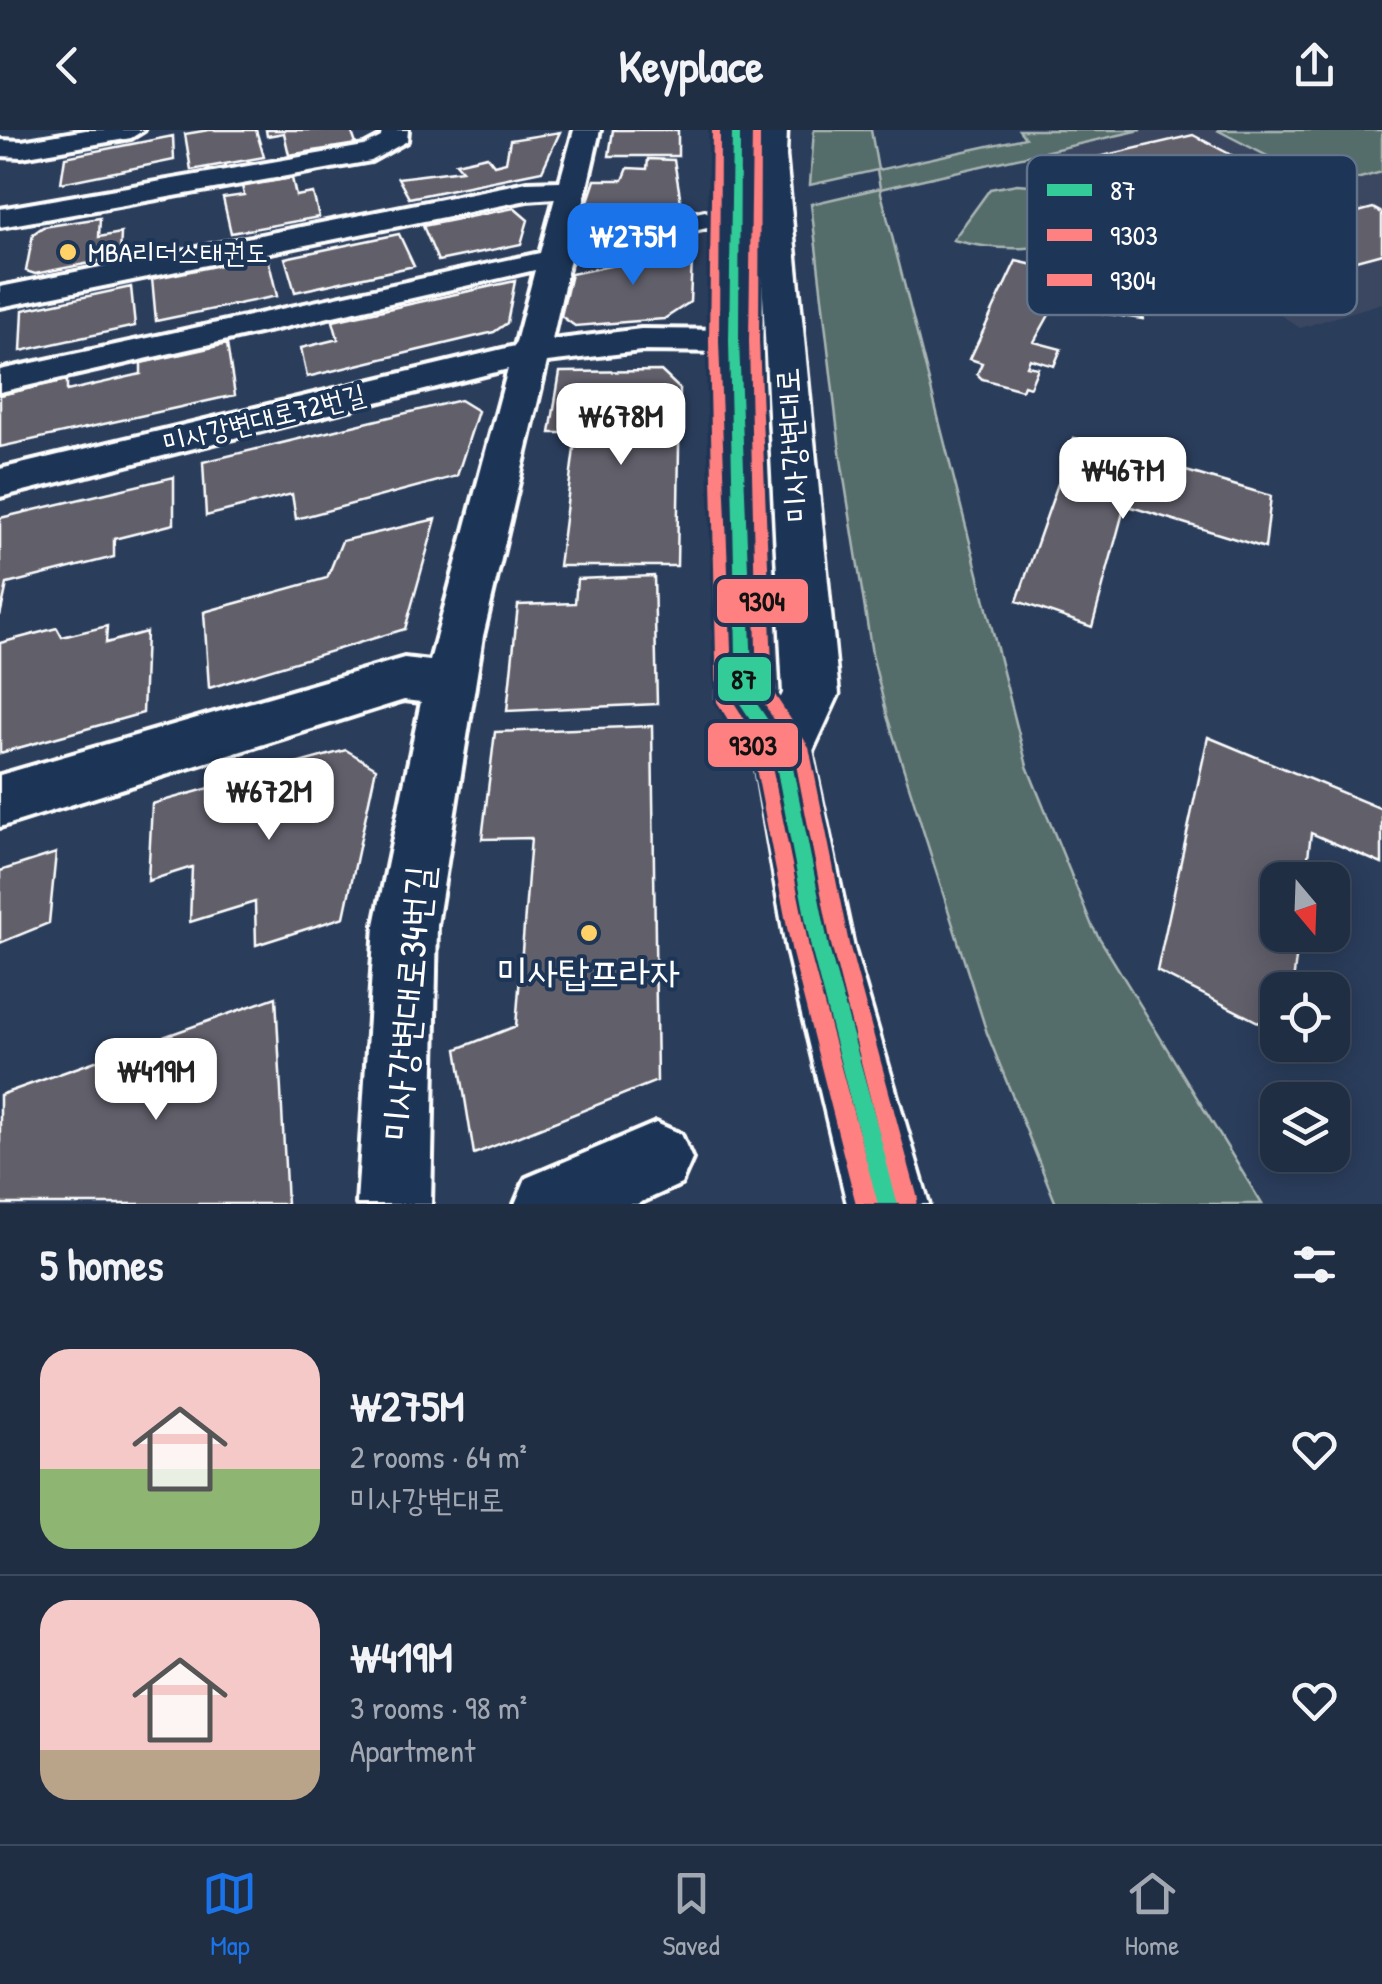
<!DOCTYPE html>
<html lang="en">
<head>
<meta charset="utf-8">
<style>
	:root { --surface:#202e44; --page:#28364b; --text:#f1f3f6; --muted:#a2a8b2; --line:#3d4a5d; --accent:#1a73e8 }
	body { margin:0; font-family:"Patrick Hand","Poor Story",sans-serif; background:var(--page); color:var(--text); height:100vh; display:flex; flex-direction:column; font-size:38px; white-space:nowrap }
	* { box-sizing:border-box; margin:0 }
	p { font-size:32px; color:var(--muted) }
	.icon { flex:none; width:55px; height:55px; fill:none; stroke:currentColor; stroke-width:2; stroke-linecap:round; stroke-linejoin:round }
	.map { position:relative; height:1074px; overflow:hidden }
	.side { display:flex; flex-direction:column; background:var(--surface); flex:1 }
	.side>* { flex:none }
	.needle { width:65px; rotate:161deg }
	.controls { position:absolute; left:1260px; top:732px; display:grid; gap:20px }
	.controls a { display:grid; place-items:center; width:90px; height:90px; border-radius:20px; background:var(--surface); box-shadow:0 5px 25px #0003,0 0 0 2px var(--line); font-size:50px }
	.price { position:absolute; translate:-50% -85px; padding:0 22px; border-radius:20px; background:#fff; color:#222; font-size:32px; line-height:65px; filter:drop-shadow(0 2px 5px #0008) }
	.price::after { content:''; position:absolute; left:50%; top:60px; width:30px; height:22px; margin-left:-15px; background:inherit; clip-path:polygon(0 0,100% 0,50% 100%) }
	.price.selected { background:var(--accent); color:#fff }
	ul { padding:0; list-style:none }
	li { display:flex; align-items:center; gap:30px; height:250px; padding:0 40px }
	li+li { border-top:2px solid var(--line) }
	li span { display:grid; place-items:center; flex:none; width:280px; height:200px; border-radius:30px; color:#555 }
	li>.icon { margin-inline-start:auto }
	span .icon { width:120px; height:120px; fill:#fffc; stroke-width:1 }
	li b { font-size:42px }
	h2 { display:flex; justify-content:space-between; align-items:center; height:120px; padding:0 40px; font-size:42px }
	header { display:flex; justify-content:space-between; align-items:center; height:130px; padding:0 40px; background:var(--surface); font-size:45px; font-weight:700 }
	.dock { display:flex; justify-content:space-around; align-items:center; height:140px; border-top:2px solid var(--line); background:var(--surface); font-size:28px; color:var(--muted) }
	.dock a { display:grid; justify-items:center; gap:5px }
	.dock .selected { color:var(--accent) }
	.map>svg:first-child { display:block }
	.built { fill:#3a4760 }
	.green { fill:#546d6a; stroke:#aab6b4; stroke-width:2.5 }
	.building { fill:#605f6a; stroke:#fff; stroke-width:2.5 }
	.lines { fill:none; stroke-linecap:round; stroke-linejoin:round }
	.minor-casing { stroke:#fff; stroke-width:8 }
	.major-casing { stroke:#fff; stroke-width:7 }
	.minor { fill:#1d3557; fill-rule:evenodd }
	.major { fill:#1d3557; fill-rule:evenodd }
	.bus-1-casing { stroke:#1d3557; stroke-width:7 }
	.bus-2-casing { stroke:#1d3557; stroke-width:7 }
	.bus-3-casing { stroke:#1d3557; stroke-width:7 }
	.bus-1 { fill:#3c9; fill-rule:evenodd }
	.bus-2 { fill:#ff8080; fill-rule:evenodd }
	.bus-3 { fill:#ff8080; fill-rule:evenodd }
	.poi-dot { fill:#ffd166; stroke:#1d3557; stroke-width:4 }
	.labels { text-anchor:middle; stroke-width:8; stroke-linejoin:round; paint-order:stroke }
	.far-poi-label { font-size:28px; fill:#fff; stroke:#1d3557; text-anchor:start }
	.far-street-label { font-size:28px; fill:#fff; stroke:#1d3557 }
	.street-label { font-size:32px; fill:#fff; stroke:#1d3557 }
	.near-poi-label { font-size:38px; fill:#fff; stroke:#1d3557 }
	.near-street-label { font-size:38px; fill:#fff; stroke:#1d3557 }
	.key { fill:#1d3557; stroke:#617289; stroke-width:2.5 }
	.key-label { font-size:28px; fill:#fff }
	.line-badge { stroke:#1d3557; stroke-width:4 }
	.pale-badge-label { font-size:28px; text-anchor:middle; font-weight:bold; fill:#111 }
</style>
</head>
<body>
<header><svg class="icon" aria-label="back" viewBox="0 0 24 24"><path d="M15 5l-7 7 7 7"/></svg>Keyplace<svg class="icon" aria-label="share" viewBox="0 0 24 24"><path d="M12 15V3M7 8l5-5 5 5M5 13v7h14v-7"/></svg></header>
<div class="map">
<svg width="1382" height="1074" viewBox="0 0 1382 1074">
	<rect width="100%" height="100%" fill="#2a3d5b"/>
	<filter id="ink" filterUnits="userSpaceOnUse"><feTurbulence type="fractalNoise" baseFrequency=".01" numOctaves="2"/><feDisplacementMap in="SourceGraphic" scale="20" xChannelSelector="R" yChannelSelector="G"/><feConvolveMatrix kernelMatrix="1 2 1 2 8 2 1 2 1" color-interpolation-filters="sRGB"/></filter>
	<g filter="url(#ink)">
		<path class="built" d="M1141,0H1382V173L1300,198L1040,22Z"/>
		<path class="green" d="M814,0H871L878,40L1025,8L1019,0H1141L880,59L1027,636L1092,796L1262,1074H1056L987,903L887,586L872,524L841,329L811,74L880,58L877,40L810,55Z
			M1217,0H1382V42L1327,57Z
			M1017,54L1043,56L1061,85L1087,89L1096,99C1053,123 999,122 953,110L990,59Z"/>
		<path class="building" d="M209,0H256L264,27L191,40L185,4Z
			M266,0H351L356,14L289,25L284,3L267,6Z
			M613,0H678V26H609Z
			M560,2L542,41L409,68L398,48L462,40L456,33L487,26L494,35L506,32L510,10Z
			M1193,5L1312,67L1283,74L1317,93L1373,78L1382,83V123L1345,133L1321,120L1301,125L1312,132L1259,147L1216,119L1305,96L1272,77L1253,82L1198,60L1174,46L1182,44L1173,39L1102,54L1072,33Z
			M173,6L174,30L61,53L65,27Z
			M648,29L674,30L682,78L579,98L595,50H623L628,38L647,39Z
			M292,48L296,66L313,63L319,87L231,103L223,68L244,65L242,56Z
			M514,78L528,90L521,114L438,131L423,96Z
			M100,88L99,107L121,103L120,127L35,144L26,141L33,104L43,97Z
			M399,104L414,136L295,162L285,128Z
			M693,108L690,172L664,189L575,196L561,186L571,144L639,130V119Z
			M267,124L277,166L156,191L152,148Z
			M1016,131L1051,139L1049,144L1057,146L1056,149L1137,168L1147,173L1143,189L1054,176L1034,212L1061,219L1054,236L1030,229L1027,236L1038,238L1030,257L1024,255L1022,260L982,249L977,244L982,233L970,229Z
			M515,151L507,193L494,202L307,247L301,218L338,209L333,191Z
			M131,157L135,196L21,221L23,180Z
			M227,214L235,265L0,317V265L67,250V261L141,244V233Z
			M661,241L680,259L677,436H559L576,303H550L560,242Z
			M460,270L478,281L457,346L296,389L292,364L206,386L203,332Z
			M1074,308L1271,366L1265,418L1125,375L1092,497L1017,471Z
			M174,347V394L114,409V427L7,454L0,486V388Z
			M436,389L405,499L209,558L204,482L327,448L342,411Z
			M654,446L657,574L507,581L518,475L575,473L577,449Z
			M107,496L106,513L146,502L143,583L0,623V513L57,498L62,507Z
			M652,596L657,951L474,1024L457,919L516,896L531,708L482,709L495,602Z
			M1208,607L1382,679V734L1311,703L1305,750H1278V805H1299L1292,860H1278V902L1157,841Z
			M346,620L376,638L344,787L256,815L255,772L190,792L192,737L148,751L152,674Z
			M56,723L49,793L0,813V741Z
			M276,867L287,1074H0V965Z"/>
		<g class="lines">
			<defs>
				<path id="minor" d="M86,0H144L131,8L22,27L0,26V10L22,11Z
					M382,0H408L407,11L371,31L0,97V79L364,16L381,7Z
					M574,0H600L575,110L705,81L720,90L716,96L570,129L552,210L641,199L734,200L747,203L752,211L747,219L734,222L641,221L547,232L483,506L437,795L431,1074H357L375,795L421,572L404,570L0,697V645L404,528L430,531L508,239L0,367V339L515,216L535,140L0,262V240L540,123L555,68L527,70L0,177V157L527,52L560,51Z
					M656,993L681,1004L692,1029L681,1054L637,1074H515L526,1048Z"/>
				<path id="major" d="M722,0H750L753,211L773,563L779,571L783,563L756,26L759,0H787L786,26L839,564L812,623L854,818L929,1074H847L786,818L754,630L717,569L715,211Z"/>
			</defs>
			<use href="#minor" class="minor-casing"/>
			<use href="#major" class="major-casing"/>
			<use href="#minor" class="minor"/>
			<use href="#major" class="major"/>
			<defs>
				<path id="bus-1" d="M732,0H740L739,211L753,568L790,623L829,818L899,1074H877L811,818L774,625L737,569L729,211Z"/>
				<path id="bus-2" d="M712,0H720L719,212L733,571L771,631L810,823L878,1074H856L792,823L755,633L717,572L709,212Z"/>
				<path id="bus-3" d="M752,0H760L759,211L773,562L809,617L849,814L918,1069L916,1074H898L896,1069L831,814L793,619L757,563L749,211Z"/>
			</defs>
			<use href="#bus-1" class="bus-1-casing"/>
			<use href="#bus-2" class="bus-2-casing"/>
			<use href="#bus-3" class="bus-3-casing"/>
			<use href="#bus-1" class="bus-1"/>
			<use href="#bus-2" class="bus-2"/>
			<use href="#bus-3" class="bus-3"/>
		</g>
	</g>
	<g class="poi-dot">
		<circle cx="68" cy="122" r="10"/>
		<circle cx="589" cy="803" r="10"/>
	</g>
	<g class="labels">
		<g class="far-poi-label">
			<text x="88" y="132">MBA리더스태권도</text>
		</g>
		<g class="far-street-label">
			<text transform="translate(264 288) rotate(-14)" y="10">미사강변대로72번길</text>
		</g>
		<g class="street-label">
			<text transform="translate(792 315) rotate(-94)" y="11">미사강변대로</text>
		</g>
		<g class="near-poi-label">
			<text x="589" y="855">미사탑프라자</text>
		</g>
		<g class="near-street-label">
			<text transform="translate(408 873) rotate(-85)" y="13">미사강변대로34번길</text>
		</g>
	</g>
	<rect x="1027" y="25" width="330" height="160" rx="15" class="key"/>
	<rect x="1047" y="54" width="45" height="12" fill="#3c9"/>
	<rect x="1047" y="99" width="45" height="12" fill="#ff8080"/>
	<rect x="1047" y="144" width="45" height="12" fill="#ff8080"/>
	<g class="key-label">
		<text x="1110" y="70">87</text>
		<text x="1110" y="115">9303</text>
		<text x="1110" y="160">9304</text>
	</g>
	<g class="line-badge">
		<rect x="715" y="447" width="95" height="48" rx="10" fill="#ff8080"/>
		<rect x="716" y="525" width="57" height="48" rx="10" fill="#3c9"/>
		<rect x="706" y="591" width="94" height="48" rx="10" fill="#ff8080"/>
	</g>
	<g class="pale-badge-label">
		<text x="762" y="481">9304</text>
		<text x="744" y="559">87</text>
		<text x="753" y="625">9303</text>
	</g>
</svg>
<div class="controls">
<a><svg class="needle" viewBox="-14 -14 28 28"><path d="M0-13l5 13h-10z" fill="#e53935"/><path d="M0 13l5-13h-10z" fill="#a2a8b2"/></svg></a>
<a><svg class="icon" aria-label="locate" viewBox="0 0 24 24"><circle cx="12" cy="12" r="6"/><path d="M12 2v4M12 18v4M2 12h4M18 12h4"/></svg></a>
<a><svg class="icon" aria-label="layers" viewBox="0 0 24 24"><path d="M12 4l9 5-9 5-9-5zM3 14l9 5 9-5"/></svg></a>
</div>
<b class="price selected" style="left:633px;top:158px">₩275M</b>
<b class="price" style="left:621px;top:338px">₩678M</b>
<b class="price" style="left:1123px;top:392px">₩467M</b>
<b class="price" style="left:269px;top:713px">₩672M</b>
<b class="price" style="left:156px;top:993px">₩419M</b>
</div>
<section class="side">
<h2>5 homes<svg class="icon" aria-label="filters" viewBox="0 0 24 24"><path d="M4 7h16M4 17h16"/><circle cx="9" cy="7" r="2"/><circle cx="15" cy="17" r="2"/></svg></h2>
<ul>
<li><span style="background:linear-gradient(#f6c9c9 60%,#8fb573 0)"><svg class="icon" aria-label="home" viewBox="0 0 24 24"><path d="M3 11l9-7 9 7M6 9v11h12V9"/></svg></span><div><b>₩275M</b><p>2 rooms · 64 m²</p><p>미사강변대로</p></div><svg class="icon" aria-label="heart" viewBox="0 0 24 24"><path d="M12 20l-8-8c-3-5 5-10 8-4 3-6 11-1 8 4z"/></svg></li>
<li><span style="background:linear-gradient(#f6c9c9 75%,#b9a48a 0)"><svg class="icon" aria-label="home" viewBox="0 0 24 24"><path d="M3 11l9-7 9 7M6 9v11h12V9"/></svg></span><div><b>₩419M</b><p>3 rooms · 98 m²</p><p>Apartment</p></div><svg class="icon" aria-label="heart" viewBox="0 0 24 24"><path d="M12 20l-8-8c-3-5 5-10 8-4 3-6 11-1 8 4z"/></svg></li>
</ul>
</section>
<nav class="dock">
<a class="selected"><svg class="icon" aria-label="map" viewBox="0 0 24 24"><path d="M3 6l6-2 6 2 6-2v14l-6 2-6-2-6 2zM9 4v14M15 6v14"/></svg>Map</a>
<a><svg class="icon" aria-label="saved" viewBox="0 0 24 24"><path d="M7 4h10v16l-5-4-5 4z"/></svg>Saved</a>
<a><svg class="icon" aria-label="home" viewBox="0 0 24 24"><path d="M3 11l9-7 9 7M6 9v11h12V9"/></svg>Home</a>
</nav>
</body>
</html>
